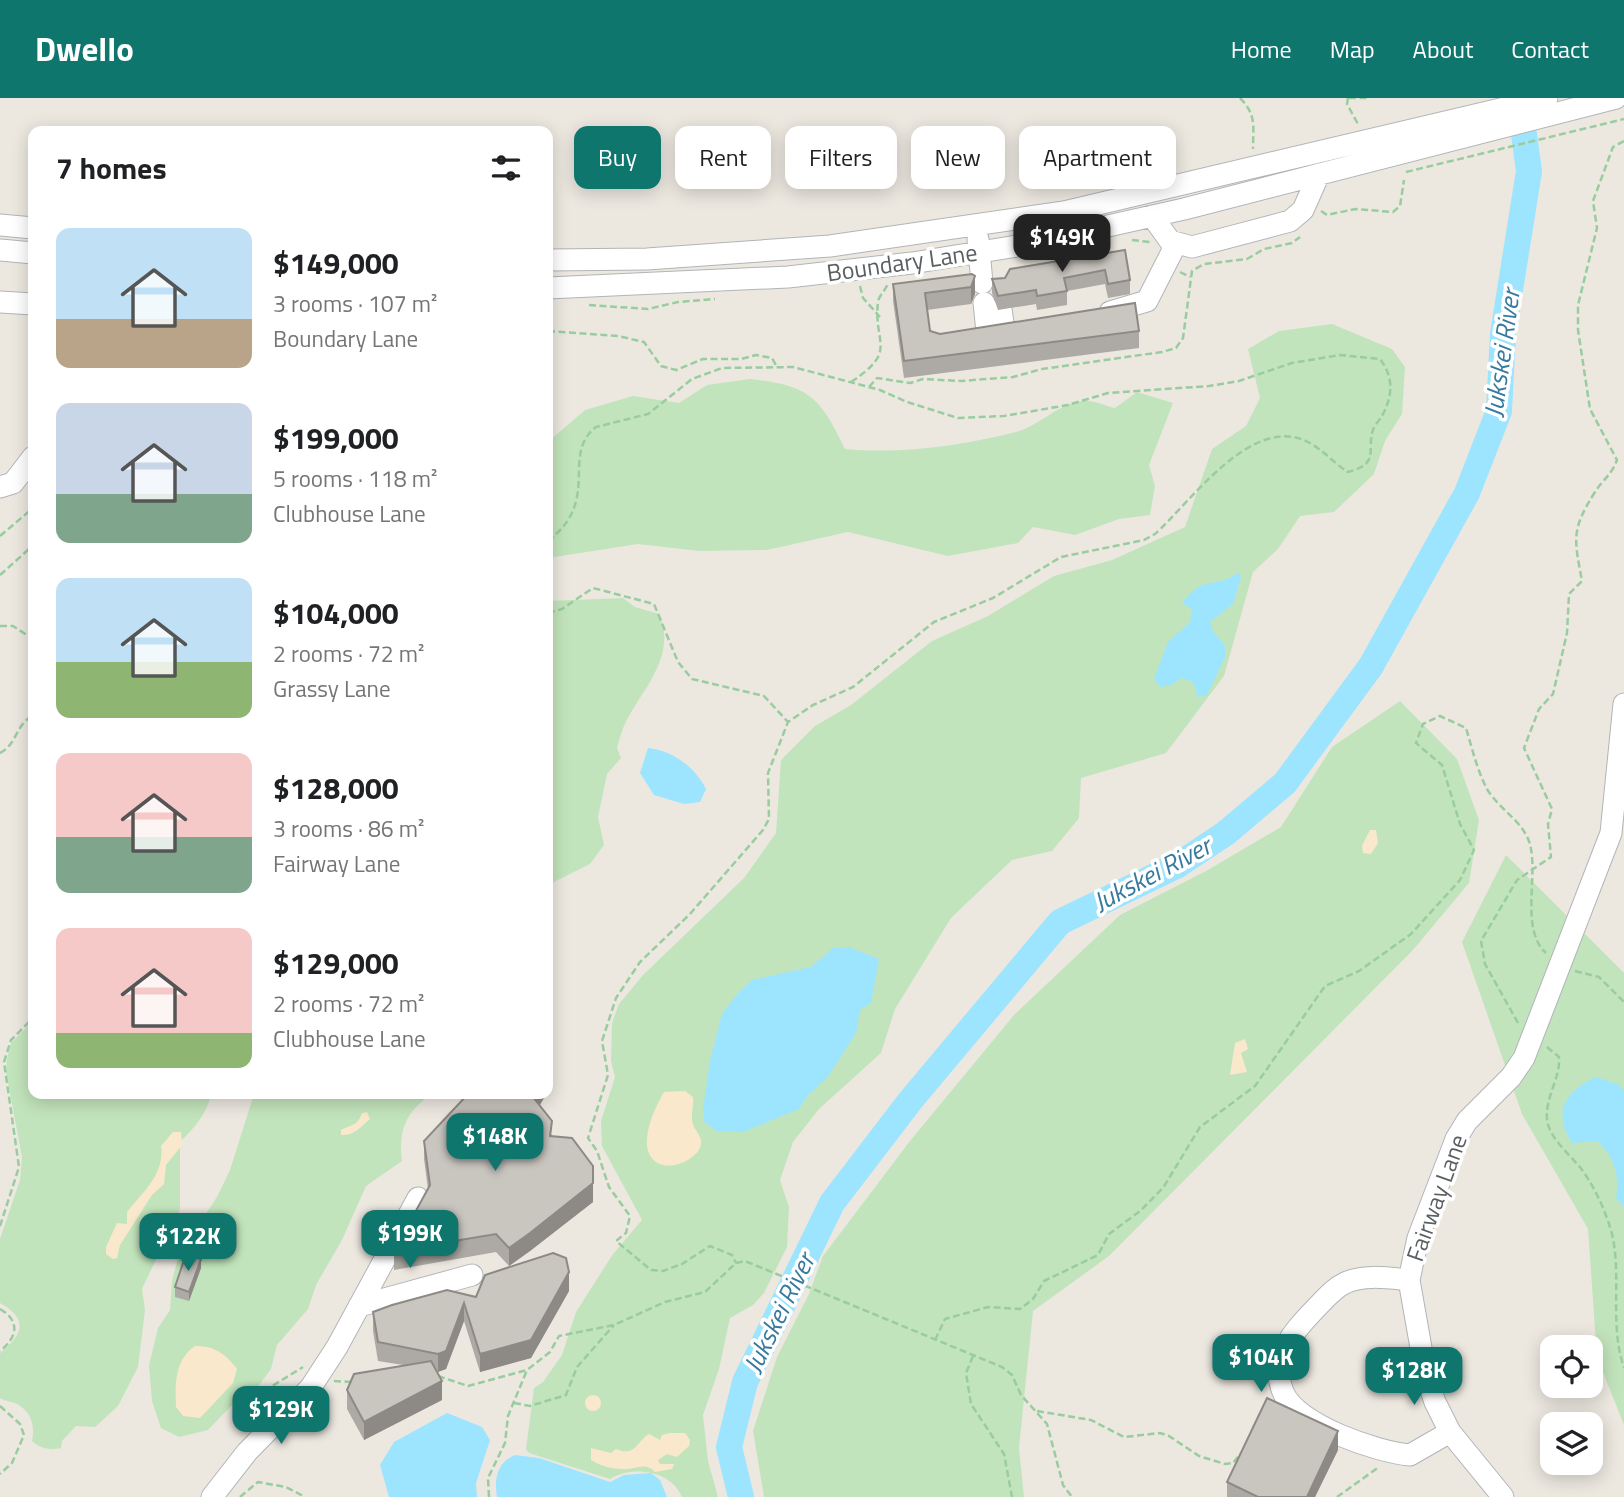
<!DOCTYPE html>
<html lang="en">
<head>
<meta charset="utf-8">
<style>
	:root { --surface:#fff; --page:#f6f6f6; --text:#202124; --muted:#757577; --accent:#0f766e }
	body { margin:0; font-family:"Titillium Web",sans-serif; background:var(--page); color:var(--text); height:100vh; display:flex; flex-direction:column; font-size:26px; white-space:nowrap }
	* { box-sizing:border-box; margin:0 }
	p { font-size:23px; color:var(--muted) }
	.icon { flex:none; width:38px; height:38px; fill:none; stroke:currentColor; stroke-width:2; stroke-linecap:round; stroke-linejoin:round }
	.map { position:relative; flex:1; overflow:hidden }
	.sheet { position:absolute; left:28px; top:28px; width:525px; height:973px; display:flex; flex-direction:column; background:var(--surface); border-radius:14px; box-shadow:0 4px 18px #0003 }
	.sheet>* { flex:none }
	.top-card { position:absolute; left:574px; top:28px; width:665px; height:63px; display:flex; gap:14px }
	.fabs { position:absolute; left:1540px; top:1237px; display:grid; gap:14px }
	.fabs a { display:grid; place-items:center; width:63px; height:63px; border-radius:14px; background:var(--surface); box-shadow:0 4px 18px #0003; font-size:35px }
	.price { position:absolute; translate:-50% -60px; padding:0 16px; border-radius:14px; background:var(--accent); color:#fff; font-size:23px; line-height:46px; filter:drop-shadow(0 2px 4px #0008) }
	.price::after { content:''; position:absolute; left:50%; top:42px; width:21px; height:16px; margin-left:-10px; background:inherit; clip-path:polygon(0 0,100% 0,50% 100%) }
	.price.on { background:#222; color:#fff }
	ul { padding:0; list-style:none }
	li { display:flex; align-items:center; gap:21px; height:175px; padding:0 28px }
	li span { display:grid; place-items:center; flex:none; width:196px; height:140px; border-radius:14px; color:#555 }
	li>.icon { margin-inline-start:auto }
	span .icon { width:84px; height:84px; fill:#fffc; stroke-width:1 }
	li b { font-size:30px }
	h2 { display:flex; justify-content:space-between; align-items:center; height:84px; padding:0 28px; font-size:30px }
	.chip { padding:0 24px; border-radius:14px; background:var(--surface); box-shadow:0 4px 18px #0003; font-size:24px; line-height:63px }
	.chip.on { background:var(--accent); color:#fff }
	header { display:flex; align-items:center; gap:42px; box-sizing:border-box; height:98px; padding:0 35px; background:var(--accent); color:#fff }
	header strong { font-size:33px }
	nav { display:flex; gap:38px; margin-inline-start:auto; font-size:24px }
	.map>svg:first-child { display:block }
	.green { fill:#c2e4bc }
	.sand { fill:#fae8cd }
	.water { fill:#9de4ff }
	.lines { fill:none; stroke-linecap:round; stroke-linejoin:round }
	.river { stroke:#9de4ff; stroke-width:26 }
	.minor-casing { stroke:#b1b5b8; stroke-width:23 }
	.path { stroke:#99cc9f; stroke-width:2.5; stroke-dasharray:7 3.5; stroke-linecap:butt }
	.minor { stroke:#fff; stroke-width:21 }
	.wall { fill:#ada9a4 }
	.shaded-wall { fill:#8d8a86 }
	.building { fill:#c9c5bf; stroke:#8d8a86; stroke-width:2 }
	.labels { text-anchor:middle; stroke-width:7; stroke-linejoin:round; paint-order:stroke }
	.street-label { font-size:24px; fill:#595e61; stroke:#fff }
	.water-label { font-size:26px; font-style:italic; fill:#377a9f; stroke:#fff }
</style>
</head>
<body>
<header>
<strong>Dwello</strong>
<nav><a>Home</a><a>Map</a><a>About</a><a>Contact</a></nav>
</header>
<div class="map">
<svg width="1624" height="1399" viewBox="0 0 1624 1399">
	<rect width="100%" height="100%" fill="#ece8e0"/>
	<path class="green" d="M1332,226L1392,251L1405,269L1402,316L1385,343L1374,376L1334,414L1300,418L1278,451L1253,474L1224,578L1166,655L1081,680L1079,720L1052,753L1012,762L951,820L895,911L881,955L819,1011L793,1044L780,1082L789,1109L787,1149L764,1195L753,1207L730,1220L719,1271L703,1317L708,1363L718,1399H682C671,1372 632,1367 610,1381L529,1355L526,1351L534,1290L543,1284L562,1257L576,1214L613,1156L642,1122L602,1048L601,1023L615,979L611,963L612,925L619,906L643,877L744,780L776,735L781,662L815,628L851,607L932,543L988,518L1054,478L1112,462L1185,429L1212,351L1246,328L1260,300L1248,251L1279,233Z
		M750,281C808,287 820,298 845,351C903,356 960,348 1016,334C1040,328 1059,304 1084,303C1094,302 1106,308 1115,310L1137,294L1173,305L1149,367L1155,388L1150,417L1119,421L1075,437L1033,429L1018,445L948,458L848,434L767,452L699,453L638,446L548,460V344L585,312L633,298L679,305L707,287Z
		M623,500L635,509L659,516C676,555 648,585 629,618C623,628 620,639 617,650L621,660L607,676L598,719L604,747L590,766L548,787V503Z
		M1400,603L1457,661L1479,722L1469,785L1413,852L1109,1158L1033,1213L1019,1350L1024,1399H764L753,1333L777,1259L809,1196L823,1158L910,1043L1014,917L1120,817L1206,773L1281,729L1332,649Z
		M1506,757L1624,875V1327L1597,1259L1588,1131L1522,1016L1462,844Z
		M33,923V996H211C207,1016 194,1030 180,1044V1111L142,1191L145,1212L138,1269L118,1308L95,1329L76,1328L62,1343L61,1350C51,1353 39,1350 32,1343C35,1329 32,1314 17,1306C11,1303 6,1304 0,1300V1255C23,1237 29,1221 0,1205V1141L20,1082L22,1059L6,974L7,961L11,945Z
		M254,996H432C406,1013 398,1033 402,1063L366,1088L342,1142L316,1187L308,1211L277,1247L271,1271L252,1297L233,1306L208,1332L179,1339L161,1330L152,1303L149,1267L158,1230L170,1212L172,1183L179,1156L217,1099L230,1072Z"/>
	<path class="sand" d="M1370,732H1376L1378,745L1371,756L1363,755L1362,748Z
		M1245,941L1248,951L1241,955L1247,974L1230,977L1235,945Z
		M685,993L693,999C694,1008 690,1018 693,1026C695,1033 702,1038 701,1046C700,1052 696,1056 692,1059C673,1074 645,1070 647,1041C648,1025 656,1008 664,994Z
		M367,1014L370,1021C361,1029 353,1038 341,1037V1032C352,1026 357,1029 362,1015Z
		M173,1034H181L182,1047L166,1067L164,1086L152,1097L120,1147L117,1160L113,1161L106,1156V1149L117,1125L127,1126V1114C143,1094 165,1076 161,1048Z
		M195,1248C214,1248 225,1255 237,1271L233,1285L200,1320L183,1318L176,1309C175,1285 175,1262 195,1248Z
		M585 1305a8 8 0 1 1 16 0a8 8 0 1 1-16 0Z
		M670,1335H685L690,1342L689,1348L677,1359L667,1356L658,1362L660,1366H674L672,1371L655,1374C645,1363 635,1372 623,1371C611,1371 601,1368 591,1362V1350L611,1355L616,1351C636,1359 636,1344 649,1336L660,1342L662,1337Z"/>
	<path class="water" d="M1238,474L1241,479L1233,506L1210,524L1213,534L1225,547V559L1207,597L1198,599L1193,584L1181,580L1171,587L1160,589L1154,581L1168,544L1190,524L1192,511L1182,505C1204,474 1217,493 1238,474Z
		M648,650C672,652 696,670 706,691L700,704L684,706L654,697L640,675Z
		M849,849L879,861L871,905L860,912L856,935L827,980L808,997L799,1011L743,1034L716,1033L704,1023L703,1011L710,963L722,916L739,894L752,882L811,869L833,850Z
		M1596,979L1618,986L1624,993V1109L1616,1100C1620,1079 1614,1057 1597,1043L1572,1045C1552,1014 1565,993 1596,979Z
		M447,1315L482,1329L490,1342L476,1385L477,1399H389L380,1367L394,1344Z
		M515,1357L539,1360L610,1384L624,1377L651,1375L660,1382L667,1399H497C494,1381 497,1364 515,1357Z"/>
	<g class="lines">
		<path class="river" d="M741,1399L729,1349L745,1284L832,1105L910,1003L1060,824L1178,767L1226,735L1285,685L1371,568L1467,395L1499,313L1503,236L1529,73L1519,0"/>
		<defs>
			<path id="minor" d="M1152,118L1170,143L1192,149L1290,123L1303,112L1319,76
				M0,127L33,130
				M978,141L982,185
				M0,152L33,155
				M548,162L647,161L830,148L1064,114L1547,0
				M548,190L788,179L912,165L1023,147L1184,111L1616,0
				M0,204L33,206
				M984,205L987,234
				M1001,211L1004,232
				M1110,214L1147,203L1176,146
				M0,389L13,385L33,359
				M1409,1182C1389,1180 1363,1176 1345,1185C1334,1190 1325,1201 1316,1210C1294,1233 1269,1259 1283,1294C1296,1327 1377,1354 1410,1357L1450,1334
				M359,1208L472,1177
				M212,1399L247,1354L311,1289L337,1249L418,1100
				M1503,1399L1450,1334L1435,1304L1426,1278L1409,1182L1418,1140L1456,1041L1467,1023L1511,979L1524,960L1611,735L1624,606"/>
		</defs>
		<use href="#minor" class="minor-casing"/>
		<path class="path" d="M1240,0C1257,17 1253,29 1253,51
			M1348,0L1347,6L1359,28
			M1349,0H1369
			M1406,74L1624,21
			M1321,113L1327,117L1355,111L1393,114L1400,108L1404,82
			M1132,142L1150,144
			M1180,174L1190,179
			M860,188L863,200L880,219
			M589,207L648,211L678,204L715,201
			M548,233L618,238L644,244L661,268L676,272L703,261H741L756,257L772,260L777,269
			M851,284C899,252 873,247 878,204C879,197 886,192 888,185
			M869,289L877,280L910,285L923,281L961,283L1013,279L1042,271L1162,254L1176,250L1183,240L1192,173L1204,166L1247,161L1264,151L1292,145L1300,139
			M0,438L33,410
			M548,443C602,402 560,357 596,329L648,316L692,281L722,270L793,269L880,292L907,304L958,320L1004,318L1068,307L1108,295L1209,288L1239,283L1292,265L1340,257L1380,261C1394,280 1393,297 1382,318C1380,322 1374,327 1373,332C1366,353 1381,365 1348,374C1335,366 1324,353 1310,345C1253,313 1191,404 1155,436L1144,442L1061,459L993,500L934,524L853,589L813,607L788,624L768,675L769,721L763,732L690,816L640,864L616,900L602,943L608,977L588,1040L597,1053L609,1089L630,1118L626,1135L616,1143L651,1172L663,1173L682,1166L710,1148L732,1157L736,1165
			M0,477L29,451L33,428
			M548,515L562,511L593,490L654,506L678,564L692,581L764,598L788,624
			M0,528H13L33,541
			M0,655C17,647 16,625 33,618
			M1575,873L1599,879L1624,904
			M1518,925L1485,866L1481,843L1517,782L1551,759L1548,726L1552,711L1524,650L1539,611L1553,596L1567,535L1569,496L1582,483C1574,440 1571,432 1595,394C1603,381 1611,378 1617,362L1590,311L1578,232V207L1597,130L1593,103L1613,49L1624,43
			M1547,949L1559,959C1561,979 1545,999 1547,1021C1549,1041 1571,1057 1583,1073C1596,1092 1606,1114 1612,1136C1622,1180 1609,1226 1624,1270
			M0,1128L19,1069L4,964L11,942L33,920
			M0,1211C21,1223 17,1240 0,1253
			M935,1242L945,1221L988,1209L1020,1211L1033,1201L1044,1183L1098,1157L1109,1136L1140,1113L1163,1090L1200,1029L1255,988L1325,888L1359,873L1411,836L1460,782L1474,752L1460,726L1442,667L1416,645L1423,626L1440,618L1466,630C1472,650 1477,672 1487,691C1500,713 1527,725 1531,751C1537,781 1521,833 1546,855
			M973,1258L966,1275L971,1306L1004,1356L1012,1399
			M438,1278L468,1288L527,1272L550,1254L559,1238L614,1227L665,1204L705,1194L736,1165L745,1163L1002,1269L1012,1277L1021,1297L1047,1326L1063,1387L1072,1399
			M334,1283L352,1284
			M264,1293L303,1269
			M514,1305L530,1308L566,1297L577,1269L614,1227
			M0,1308L20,1326L24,1337L12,1365L0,1376
			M1037,1313L1091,1322L1124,1339L1160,1335L1169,1338L1199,1358L1225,1366L1233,1365L1241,1355
			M1253,1330L1267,1302
			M240,1399L258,1384L286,1389L305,1399
			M489,1399L488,1380L505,1345L508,1318L527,1272
			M1337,1399L1379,1369"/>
		<use href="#minor" class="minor"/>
	</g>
	<path class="wall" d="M1125,152L1130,182V196L1108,200L1105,186L1067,193V207L1037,212L1036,206L998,212L992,195V181L1005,180Z
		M972,176L975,196L971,206L927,212L930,233L940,236L1139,233V250L904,280L893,203V186Z
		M546,996L540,1007L552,1038L593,1068V1104L530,1153L509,1168L496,1154L394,1172V1153L428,1091L424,1061V1043Z
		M201,1170L189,1203L175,1199V1189Z
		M569,1193L531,1260L480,1274L464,1223L446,1271L437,1274L442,1302L364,1342L347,1311V1292L403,1267L378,1263L373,1233V1214L476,1199Z
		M1338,1352L1315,1399H1227V1384Z"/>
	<path class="shaded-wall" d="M975,178V196L971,206V189Z
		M535,996L546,997L533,1017V999Z
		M593,1085V1104L530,1153L509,1168V1150Z
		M201,1161V1170L189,1203V1194Z
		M569,1174V1193L531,1260L480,1274V1256Z
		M464,1205V1223L446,1271L438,1274V1256Z
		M442,1283V1302L364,1342V1324Z
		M1338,1333V1352L1315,1399H1307Z"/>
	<path class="building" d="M1125,152L1130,182L1108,186L1105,172L1064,180L1067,193L1037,198L1036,192L998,198L992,181L1005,180L1010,171Z
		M972,176L975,178L971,189L925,195L930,233L940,236L1135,205L1139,233L904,263L893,186Z
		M468,996H535L533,999L552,1023L550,1038L572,1040L593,1068V1085L530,1135L509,1150L496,1136L394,1153L430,1087L424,1043Z
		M553,1155L566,1160L569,1174L531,1242L480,1256L464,1205L446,1253L438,1256L378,1244L373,1214L392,1207L447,1192L476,1199L485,1177Z
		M186,1156L201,1161L189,1194L175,1189Z
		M431,1263L442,1283L364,1324L347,1292L354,1276Z
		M1267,1300L1338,1333L1307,1399H1258L1227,1384Z"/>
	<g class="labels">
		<g class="street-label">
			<text transform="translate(902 165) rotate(-8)" y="8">Boundary Lane</text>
			<text transform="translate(1437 1100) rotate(-70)" y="8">Fairway Lane</text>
		</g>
		<g class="water-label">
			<text transform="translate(1502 255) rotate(-82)" y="9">Jukskei River</text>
			<text transform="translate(1152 776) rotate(-28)" y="9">Jukskei River</text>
			<text transform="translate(779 1215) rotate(-64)" y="9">Jukskei River</text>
		</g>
	</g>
</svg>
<div class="fabs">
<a><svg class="icon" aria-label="locate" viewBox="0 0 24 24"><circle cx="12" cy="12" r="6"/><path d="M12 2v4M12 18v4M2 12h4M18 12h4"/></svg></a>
<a><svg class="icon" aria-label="layers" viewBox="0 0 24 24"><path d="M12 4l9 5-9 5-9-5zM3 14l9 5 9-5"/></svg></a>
</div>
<b class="price on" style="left:1062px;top:176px">$149K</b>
<b class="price" style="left:495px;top:1075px">$148K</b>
<b class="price" style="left:410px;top:1172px">$199K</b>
<b class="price" style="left:188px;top:1175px">$122K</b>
<b class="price" style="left:1261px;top:1296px">$104K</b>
<b class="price" style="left:1414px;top:1309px">$128K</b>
<b class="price" style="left:281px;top:1348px">$129K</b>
<div class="top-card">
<a class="chip on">Buy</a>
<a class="chip">Rent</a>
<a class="chip">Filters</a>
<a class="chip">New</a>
<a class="chip">Apartment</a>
</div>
<section class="sheet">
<h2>7 homes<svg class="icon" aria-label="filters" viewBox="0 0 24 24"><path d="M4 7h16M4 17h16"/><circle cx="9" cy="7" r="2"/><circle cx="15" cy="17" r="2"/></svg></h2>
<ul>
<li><span style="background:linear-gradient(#bfe0f5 65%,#b9a48a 0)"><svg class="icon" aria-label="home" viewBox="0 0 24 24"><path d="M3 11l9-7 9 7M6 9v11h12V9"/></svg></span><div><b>$149,000</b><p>3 rooms · 107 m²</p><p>Boundary Lane</p></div></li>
<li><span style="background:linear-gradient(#c9d6e8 65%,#7fa58c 0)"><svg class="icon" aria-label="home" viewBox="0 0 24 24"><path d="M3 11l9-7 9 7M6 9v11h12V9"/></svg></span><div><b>$199,000</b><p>5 rooms · 118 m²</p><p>Clubhouse Lane</p></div></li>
<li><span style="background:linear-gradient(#bfe0f5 60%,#8fb573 0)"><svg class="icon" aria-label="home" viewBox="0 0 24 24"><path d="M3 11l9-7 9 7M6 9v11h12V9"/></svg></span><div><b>$104,000</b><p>2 rooms · 72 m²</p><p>Grassy Lane</p></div></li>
<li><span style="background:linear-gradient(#f6c9c9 60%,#7fa58c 0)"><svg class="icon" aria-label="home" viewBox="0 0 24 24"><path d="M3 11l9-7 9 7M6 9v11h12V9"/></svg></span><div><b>$128,000</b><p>3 rooms · 86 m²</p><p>Fairway Lane</p></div></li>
<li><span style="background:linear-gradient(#f6c9c9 75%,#8fb573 0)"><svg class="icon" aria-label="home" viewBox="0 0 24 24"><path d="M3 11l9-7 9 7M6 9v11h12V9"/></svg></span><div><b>$129,000</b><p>2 rooms · 72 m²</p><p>Clubhouse Lane</p></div></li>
</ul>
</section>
</div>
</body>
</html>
